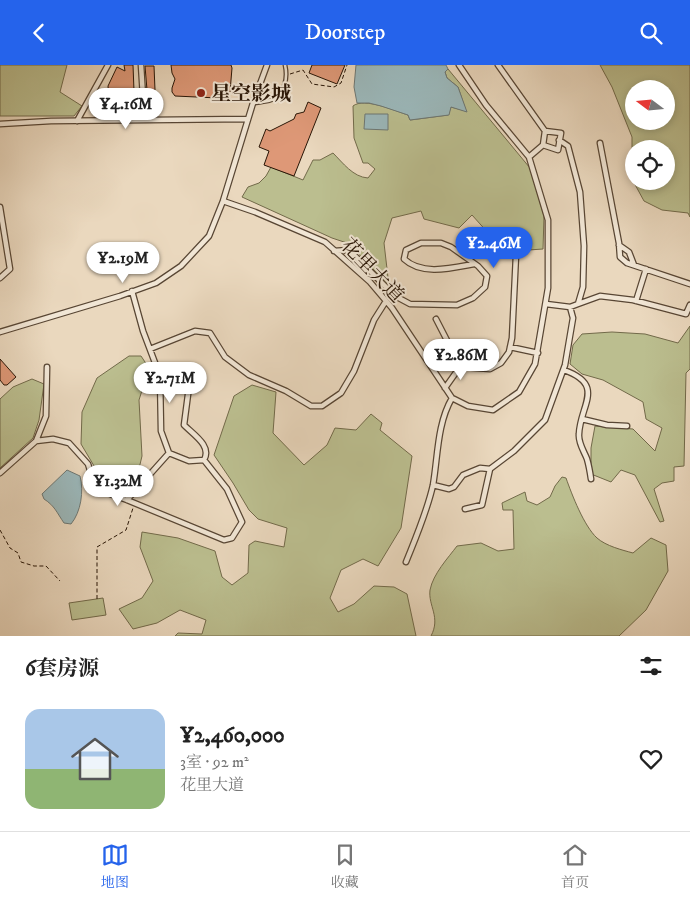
<!DOCTYPE html>
<html lang="zh">
<head>
<meta charset="utf-8">
<style>
	:root { --surface:#fff; --page:#f6f6f6; --text:#222; --muted:#767676; --line:#e0e0e0; --accent:#2563eb }
	body { margin:0; font-family:"IM FELL DW Pica","Noto Serif SC",serif; background:var(--page); color:var(--text); height:100vh; display:flex; flex-direction:column; font-size:19px; white-space:nowrap }
	* { box-sizing:border-box; margin:0 }
	p { font-size:16px; color:var(--muted) }
	.icon { flex:none; width:28px; height:28px; fill:none; stroke:currentColor; stroke-width:2; stroke-linecap:round; stroke-linejoin:round }
	.map { position:relative; height:571px; overflow:hidden }
	.side { display:flex; flex-direction:column; background:var(--surface); flex:1 }
	.side>* { flex:none }
	.needle { width:32px; rotate:286deg }
	.controls { position:absolute; left:625px; top:15px; display:grid; gap:10px }
	.controls a { display:grid; place-items:center; width:50px; height:50px; border-radius:50%; background:var(--surface); box-shadow:0 2px 8px #0003; font-size:25px }
	.price { position:absolute; translate:-50% -42px; padding:0 11px; border-radius:18px; background:#fff; color:#222; font-size:16px; line-height:32px; filter:drop-shadow(0 1px 2px #0008) }
	.price::after { content:''; position:absolute; left:50%; top:30px; width:15px; height:11px; margin-left:-8px; background:inherit; clip-path:polygon(0 0,100% 0,50% 100%) }
	.price.active { background:var(--accent); color:#fff }
	ul { padding:0; list-style:none }
	li { display:flex; align-items:center; gap:15px; height:125px; padding:0 25px }
	li+li { border-top:1px solid var(--line) }
	li span { display:grid; place-items:center; flex:none; width:140px; height:100px; border-radius:15px; color:#555 }
	li>.icon { margin-inline-start:auto }
	span .icon { width:60px; height:60px; fill:#fffc; stroke-width:1 }
	li b { font-size:21px }
	h2 { display:flex; justify-content:space-between; align-items:center; height:60px; padding:0 25px; font-size:21px }
	header { display:flex; justify-content:space-between; align-items:center; height:65px; padding:0 25px; background:var(--accent); color:#fff; font-size:22px; font-weight:600 }
	.tabs { display:flex; justify-content:space-around; align-items:center; height:70px; border-top:1px solid var(--line); background:var(--surface); font-size:14px; color:var(--muted) }
	.tabs a { display:grid; justify-items:center; gap:2px }
	.tabs .active { color:var(--accent) }
	.map>svg:first-child { display:block }
	.green { fill:#bbbe8f; stroke:#726a4a; fill-rule:evenodd }
	.water { fill:#9bb8bb; stroke:#6d7773 }
	.building { fill:#de9877; stroke:#281506 }
	.lines { fill:none; stroke-linecap:round; stroke-linejoin:round }
	.service-casing { stroke:#584634; stroke-width:5 }
	.minor-casing { stroke:#584634; stroke-width:7 }
	.path { stroke:#281506; stroke-width:1; stroke-dasharray:4 2.5; stroke-linecap:butt }
	.service { stroke:#f1e6d5; stroke-width:2.5 }
	.minor { stroke:#f1e6d5; stroke-width:4.5 }
	.poi-dot { fill:#8f2418; stroke:#f1e6d5; stroke-width:2 }
	.labels { text-anchor:middle; stroke-width:4; stroke-linejoin:round; paint-order:stroke }
	.poi-label { font-size:20px; font-weight:bold; fill:#281506; stroke:#f1e6d5; text-anchor:start }
	.street-label { font-size:20px; fill:#281506; stroke:#f1e6d5 }
</style>
</head>
<body>
<header><svg class="icon" aria-label="back" viewBox="0 0 24 24"><path d="M15 5l-7 7 7 7"/></svg>Doorstep<svg class="icon" aria-label="search" viewBox="0 0 24 24"><circle cx="10" cy="10" r="6"/><path d="M15 15l6 6"/></svg></header>
<div class="map">
<svg width="690" height="571" viewBox="0 0 690 571">
	<rect width="100%" height="100%" fill="#ead8be"/>
	<filter id="stains"><feTurbulence type="fractalNoise" baseFrequency=".004" numOctaves="4"/><feColorMatrix values="0 0 0 0 .2 0 0 0 0 .09 0 0 0 0 .02 0 0 0 .5 -.17"/></filter>
	<radialGradient id="worn" r=".72"><stop offset=".6" stop-color="#630" stop-opacity="0"/><stop offset="1" stop-color="#630" stop-opacity=".3"/></radialGradient>
	<path class="green" d="M0,0H67L60,27L82,41L74,51H0Z
		M600,0H690V152L688,148L662,145L644,136L632,114V72L612,22ZM634,24H666V56H634ZM634,84H666V116H634Z
		M448,4L530,103L544,151L543,184L514,186L498,179L472,150L459,163L424,154L421,146L392,153L384,178L389,221L355,185L347,178L332,173L242,132L248,122L259,118L266,111L271,102L303,115L313,95H320L333,88C343,98 353,112 368,113L375,104L368,98H363L354,73L353,41C364,32 396,46 408,50L410,55L448,50L451,42L466,46L458,22L447,13L445,7Z
		M690,261V304L686,308L684,401L674,402V416L662,418L654,424L664,456L660,457L635,410L621,405L611,417L591,409V383L595,361L633,364L655,386L662,363L646,354L643,337L603,315L582,309L570,299L573,280L582,269L612,267L645,269L678,278Z
		M129,291H141L149,303L139,335L142,391L137,412L119,424L103,416L81,379L82,347L97,313Z
		M32,314L44,319L39,355L33,373L0,403V334L13,322Z
		M252,320L276,327L273,368L304,400L327,380L335,363L356,365L371,349L382,358L380,365L412,391L401,463L378,501L363,494L341,505L330,533L338,547L354,539L374,521L394,522L407,529L416,571H175L178,568L202,569L206,555L180,545L157,558L133,564L119,544L142,533L153,516L140,482L142,467L178,473L215,486L222,512L232,520L248,508L249,480L255,476L284,482L287,463L258,454L249,445L233,418L214,390L234,331Z
		M562,412L566,413C572,430 584,461 597,473C606,481 622,485 633,488L651,473L666,480L668,506L646,545L619,571H431C441,552 428,541 430,525C433,509 448,493 457,481L481,478L498,486L514,484L513,445H503L502,438L525,427L527,436L537,440L550,432L555,421Z
		M103,533L106,550L72,555L69,538Z"/>
	<path class="water" d="M356,0H446L448,4L445,7L447,13L458,22L467,47L451,42L449,50L410,55L408,50L381,41L369,38H357L354,22Z
		M365,49H388V65L364,64Z
		M67,405L80,411C84,426 81,447 71,459L64,458C57,448 55,441 44,434L42,429Z"/>
	<path class="building" d="M124,0H133L134,26H129L130,35L109,36L108,21L117,2L125,6Z
		M171,0H231L232,3L230,27L218,33L175,31L172,27V23L175,14L172,8Z
		M312,0H345L337,19L309,8Z
		M145,1H154L155,25H147Z
		M308,37L321,43L294,111L264,100L269,86L259,82L266,64L270,66L294,54L296,49L304,47Z
		M0,294L16,312L7,320H4L0,315Z"/>
	<g class="lines">
		<defs>
			<path id="service" d="M254,38C259,37 266,37 271,35C285,29 288,13 285,0"/>
			<path id="minor" d="M141,0L143,32L151,55
				M498,0L545,66L543,80L558,85L561,68L545,66
				M77,56L108,0
				M0,59L51,56L248,54
				M600,78L619,178L620,192L627,198L690,219
				M529,92L543,80
				M223,136L255,147L325,177L370,217L392,243L452,333L468,341L493,345L519,327L535,299L548,223V155L529,92L486,40L459,0
				M0,142L10,204L0,213
				M619,180L629,187L634,200
				M334,186L349,185L395,231L410,239L457,240L473,233L485,222L487,211L478,201L451,182L441,178H421L406,185L404,194C422,211 452,203 474,199
				M636,236L646,204
				M546,239L570,242L578,239L583,222L584,181L580,127L568,81L559,75
				M578,239L600,231L633,235L686,249L690,240
				M436,254L454,289L464,302L490,304L501,298L509,287L512,273L516,190
				M0,267L120,231L156,218L181,201L209,171L223,136L253,38L267,0
				M510,282L538,288
				M150,284L195,266L210,268L225,292L249,310L286,326L311,341H322L341,328L354,306L374,255L386,236
				M564,305C606,320 580,340 579,369C578,378 584,386 587,394C589,401 590,407 591,414
				M445,323L462,299
				M582,354L607,360L627,361
				M36,376L53,374L69,378L88,399L96,424L127,435L224,475L232,473L242,457L227,424L204,395
				M169,388L189,396L204,395C212,381 194,370 184,360L189,322
				M0,408L36,376L46,351L47,302
				M433,420L449,424L454,422L463,410L480,403L490,404L514,386L545,355L565,300L573,253L570,242
				M127,435L169,388L161,366L160,311L143,266L132,226
				M465,444L482,440L490,404
				M406,497C416,472 427,447 433,420C438,391 437,359 452,333"/>
		</defs>
		<use href="#service" class="service-casing"/>
		<use href="#minor" class="minor-casing"/>
		<path class="path" d="M290,9L303,5L312,19L334,22L341,18L347,0
			M0,465L10,483L18,488L21,497L34,501H46L60,516
			M97,534V482L126,465L133,443"/>
		<use href="#service" class="service"/>
		<use href="#minor" class="minor"/>
	</g>
	<circle class="poi-dot" cx="201" cy="28" r="5"/>
	<g class="labels">
		<g class="poi-label">
			<text x="211" y="35">星空影城</text>
		</g>
		<g class="street-label">
			<text transform="translate(373 205) rotate(46)" y="7">花里大道</text>
		</g>
	</g>
	<rect width="100%" height="100%" filter="url(#stains)"/>
	<rect width="100%" height="100%" fill="url(#worn)"/>
</svg>
<div class="controls">
<a><svg class="needle" viewBox="-14 -14 28 28"><path d="M0-13l5 13h-10z" fill="#e53935"/><path d="M0 13l5-13h-10z" fill="#767676"/></svg></a>
<a><svg class="icon" aria-label="locate" viewBox="0 0 24 24"><circle cx="12" cy="12" r="6"/><path d="M12 2v4M12 18v4M2 12h4M18 12h4"/></svg></a>
</div>
<b class="price" style="left:126px;top:65px">¥4.16M</b>
<b class="price active" style="left:494px;top:204px">¥2.46M</b>
<b class="price" style="left:123px;top:219px">¥2.19M</b>
<b class="price" style="left:461px;top:316px">¥2.86M</b>
<b class="price" style="left:170px;top:339px">¥2.71M</b>
<b class="price" style="left:118px;top:442px">¥1.32M</b>
</div>
<section class="side">
<h2>6套房源<svg class="icon" aria-label="filters" viewBox="0 0 24 24"><path d="M4 7h16M4 17h16"/><circle cx="9" cy="7" r="2"/><circle cx="15" cy="17" r="2"/></svg></h2>
<ul>
<li><span style="background:linear-gradient(#a9c7e8 60%,#8fb573 0)"><svg class="icon" aria-label="home" viewBox="0 0 24 24"><path d="M3 11l9-7 9 7M6 9v11h12V9"/></svg></span><div><b>¥2,460,000</b><p>3室 · 92 m²</p><p>花里大道</p></div><svg class="icon" aria-label="heart" viewBox="0 0 24 24"><path d="M12 20l-8-8c-3-5 5-10 8-4 3-6 11-1 8 4z"/></svg></li>
</ul>
</section>
<nav class="tabs">
<a class="active"><svg class="icon" aria-label="map" viewBox="0 0 24 24"><path d="M3 6l6-2 6 2 6-2v14l-6 2-6-2-6 2zM9 4v14M15 6v14"/></svg>地图</a>
<a><svg class="icon" aria-label="saved" viewBox="0 0 24 24"><path d="M7 4h10v16l-5-4-5 4z"/></svg>收藏</a>
<a><svg class="icon" aria-label="home" viewBox="0 0 24 24"><path d="M3 11l9-7 9 7M6 9v11h12V9"/></svg>首页</a>
</nav>
</body>
</html>
